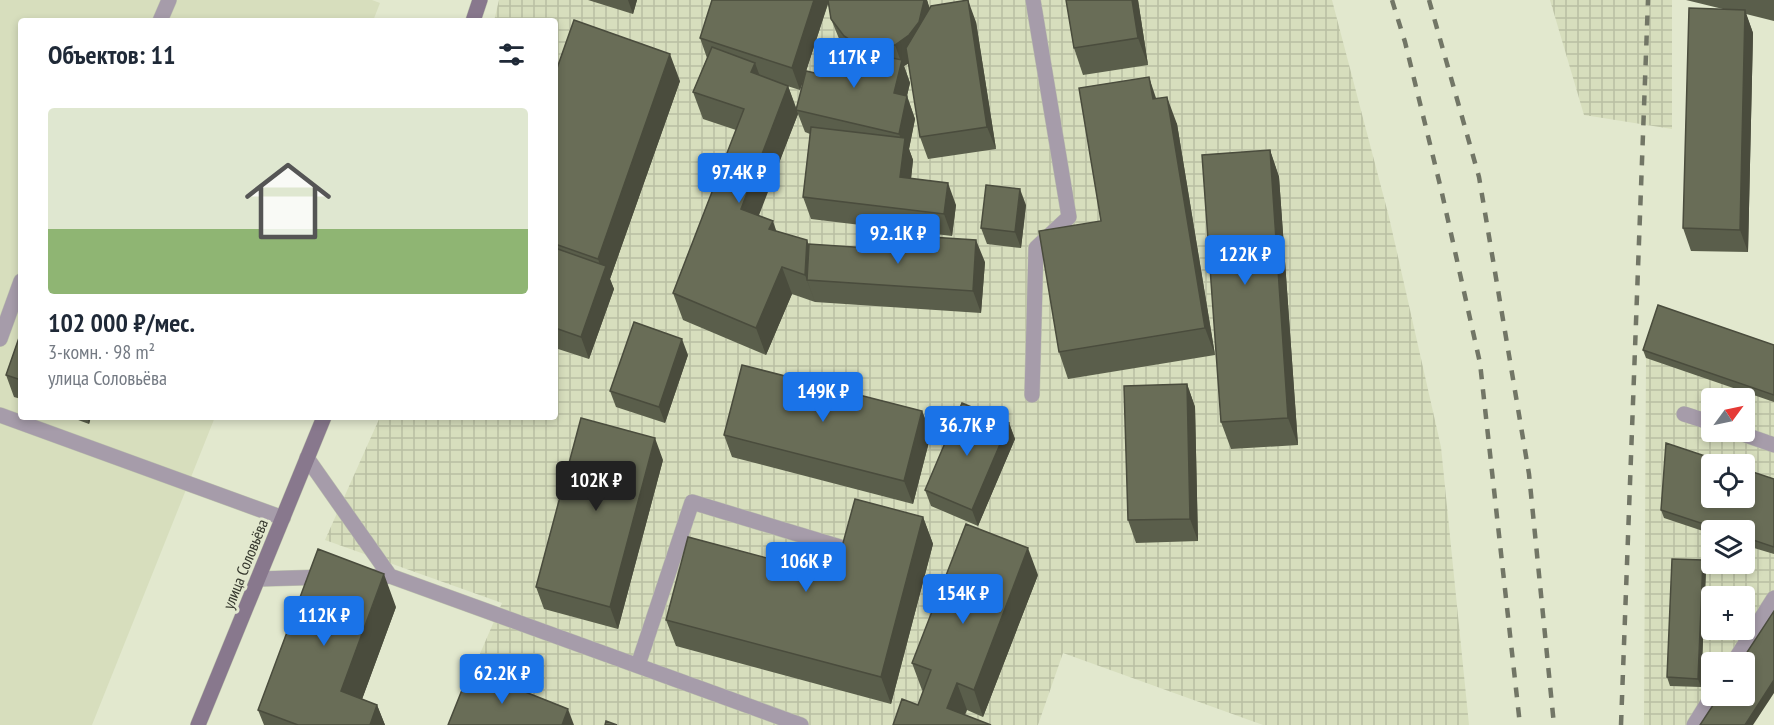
<!DOCTYPE html>
<html lang="ru">
<head>
<meta charset="utf-8">
<style>
	:root { --surface:#fff; --page:#f2f2f3; --text:#1f2937; --muted:#747a83; --accent:#1a73e8 }
	body { margin:0; font-family:"PT Sans Narrow",sans-serif; background:var(--page); color:var(--text); height:100vh; display:flex; flex-direction:column; font-size:22px; white-space:nowrap }
	* { box-sizing:border-box; margin:0 }
	p { font-size:20px; color:var(--muted) }
	.icon { flex:none; width:33px; height:33px; fill:none; stroke:currentColor; stroke-width:2; stroke-linecap:round; stroke-linejoin:round }
	.map { position:relative; flex:1; overflow:hidden }
	.panel { position:absolute; left:18px; top:18px; width:540px; height:402px; display:flex; flex-direction:column; background:var(--surface); border-radius:6px; box-shadow:0 3px 9px #0003 }
	.panel>* { flex:none }
	.needle { width:39px; rotate:57deg }
	.fabs { position:absolute; left:1701px; top:388px; display:grid; gap:12px }
	.fabs a { display:grid; place-items:center; width:54px; height:54px; border-radius:6px; background:var(--surface); box-shadow:0 3px 9px #0003; font-size:30px }
	.price { position:absolute; translate:-50% -51px; padding:0 14px; border-radius:6px; background:var(--accent); color:#fff; font-size:20px; line-height:39px; filter:drop-shadow(0 2px 3px #0008) }
	.price::after { content:''; position:absolute; left:50%; top:36px; width:18px; height:14px; margin-left:-9px; background:inherit; clip-path:polygon(0 0,100% 0,50% 100%) }
	.price.selected { background:#222; color:#fff }
	ul { padding:0; list-style:none }
	li { display:grid; align-content:center; gap:12px; height:318px; padding:0 30px }
	li span { display:grid; place-items:center; height:186px; border-radius:6px; color:#555 }
	li>.icon { margin-inline-start:auto }
	span .icon { width:108px; height:108px; fill:#fffc; stroke-width:1 }
	li b { font-size:26px }
	h2 { display:flex; justify-content:space-between; align-items:center; height:72px; padding:0 30px; font-size:26px }
	.map>svg:first-child { display:block }
	.built { fill:#d7debd }
	.industrial { fill:url(#industrial-grid); fill-rule:evenodd }
	.lines { fill:none; stroke-linecap:round; stroke-linejoin:round }
	.lane-casing { stroke:#bfc5ae; stroke-width:16 }
	.secondary-casing { stroke:#bfc5ae; stroke-width:16 }
	.lane { stroke:#a69caa; stroke-width:15 }
	.secondary { stroke:#88788d; stroke-width:15 }
	.rail { stroke:#727666; stroke-width:4.5; stroke-dasharray:10 10; stroke-linecap:butt }
	.wall { fill:#5a5e4b; fill-rule:evenodd }
	.shaded-wall { fill:#4a4c3d }
	.building { fill:#696d57; stroke:#4a4c3d; stroke-width:1.5 }
	.labels { text-anchor:middle; stroke-width:6; stroke-linejoin:round; paint-order:stroke }
	.street-label { font-size:16px; fill:#35372d; stroke:#e2e8ce }
</style>
</head>
<body>
<div class="map">
<svg width="1774" height="725" viewBox="0 0 1774 725">
	<defs>
		<pattern id="industrial-grid" width="8" height="8" patternUnits="userSpaceOnUse" patternTransform="scale(1.5)"><rect width="8" height="8" fill="#d7debd"/><path d="M0 4h8M4 0v8" fill="none" stroke="#b9bfa3"/></pattern>
	</defs>
	<rect width="100%" height="100%" fill="#e2e8ce"/>
	<path class="built" d="M0,0H372L380,3L373,21H21V417H215L92,725H0Z"/>
	<path class="industrial" d="M499,0H1332L1389,217L1441,447L1469,725H1263L1063,653L1038,725H449L502,603L325,540L380,417H555V21H494Z
		M1550,0H1672V129L1584,115Z
		M1661,314L1774,352V693L1753,725H1644L1646,358ZM1712,399H1744V432H1712ZM1712,465H1744V498H1712ZM1712,531H1744V564H1712ZM1712,597H1744V630H1712ZM1712,663H1744V696H1712Z"/>
	<g class="lines">
		<defs>
			<path id="lane" d="M160,21L169,0
				M0,339L21,281
				M1032,395L1036,248L1069,217L1033,0
				M1684,414L1712,423
				M0,415L283,518
				M1737,432L1774,445
				M307,458L390,576
				M366,577L390,576L801,725
				M258,579L327,577
				M1733,663L1774,598
				M638,665L692,502L850,550
				M1694,725L1712,696"/>
			<path id="secondary" d="M473,21L480,0
				M198,725L324,417"/>
		</defs>
		<use href="#lane" class="lane-casing"/>
		<use href="#secondary" class="secondary-casing"/>
		<use href="#lane" class="lane"/>
		<use href="#secondary" class="secondary"/>
		<path class="rail" d="M1392,0L1405,42L1441,189L1480,363L1520,725
			M1429,0L1479,177L1529,474L1554,725
			M1621,725L1648,0"/>
	</g>
	<path class="wall" d="M588,0H637L633,14Z
		M712,0H927L929,8L976,22L996,149L928,159L920,137L909,63L904,66L910,83L907,96L915,119L909,149L913,160L911,178L956,205L952,236L811,219L803,197L810,134L805,132L798,114L758,215L776,231L809,244L985,262L981,313L815,302L792,294L766,355L683,320L673,293L736,130L703,119L693,92L707,58L700,38ZM829,1L831,19L840,41L844,47L815,73L806,71ZM803,82L797,110L788,86L784,85L800,90Z
		M1066,0H1138L1148,65L1083,75L1074,48Z
		M1686,0H1774V21L1746,14L1753,33L1748,252L1691,251L1683,228L1727,10Z
		M555,74L680,81L610,279L614,289L589,359L555,348Z
		M1157,98L1177,124L1215,355L1068,379L1059,352L1101,221Z
		M1270,150L1279,177L1298,445L1231,449L1221,422Z
		M1026,205L1021,248L987,244L981,228Z
		M21,332V399L14,397L6,375Z
		M1774,345V402L1646,358L1643,350Z
		M688,355L665,423L616,407L610,391Z
		M1187,384L1195,407L1198,541L1136,543L1128,520Z
		M922,411L931,434L913,504L732,457L724,435Z
		M70,417H91L89,424Z
		M1009,423L1015,439L978,526L931,506L925,490Z
		M663,460L618,629L544,609L536,587Z
		M1774,479V554L1744,545V531H1712V534L1664,518L1661,510Z
		M923,517L933,544L891,704L676,646L666,620L834,576Z
		M1703,560L1706,569L1701,687L1670,686L1667,677Z
		M1038,575L983,717L967,710L893,725L918,705L923,691L922,690L912,663Z
		M396,607L362,699L377,705L385,725H264L258,710Z"/>
	<path class="shaded-wall" d="M628,0H637L633,14Z
		M814,0H829L800,90L792,68Z
		M924,0H927L929,6L932,24L917,58L904,66L910,83L902,116L894,93L901,62L895,45Z
		M968,0L976,22L996,149L987,127Z
		M1132,0H1138L1148,65L1138,38Z
		M1745,10L1753,33L1748,252L1740,230Z
		M670,54L680,81L610,279L614,289L589,359L581,337L603,273L598,259Z
		M755,63L765,90L751,72Z
		M1149,77L1158,104L1153,99Z
		M788,86L798,114L751,236L741,209Z
		M907,96L915,119L909,149L913,160L909,199L900,177L904,147L899,134Z
		M1167,97L1177,124L1215,355L1205,328Z
		M1270,150L1279,177L1298,445L1288,418Z
		M948,183L956,205L952,236L944,214Z
		M1020,189L1026,205L1021,248L1015,232Z
		M773,221L782,248L769,229Z
		M807,240L817,267L807,280L815,302L805,275Z
		M976,240L985,262L981,313L973,291Z
		M782,267L792,294L766,355L756,328Z
		M682,339L688,355L665,423L659,407Z
		M1187,384L1195,407L1198,541L1190,519Z
		M922,411L931,434L913,504L904,481Z
		M87,417H91L89,424Z
		M1009,423L1015,439L978,526L972,510Z
		M655,438L663,460L618,629L610,607Z
		M923,517L933,544L891,704L881,677Z
		M1028,548L1038,575L983,717L974,690Z
		M1703,560L1706,569L1701,687L1698,679Z
		M384,574L396,607L353,724L341,691Z
		M1774,680V693L1753,725H1745Z
		M957,683L967,710L961,725L947,708Z
		M377,705L385,725H370Z
		M568,709L574,725H562Z"/>
	<path class="building" d="M712,0H814L792,68L700,38Z
		M828,0H924V1L919,22L909,35L895,45L874,48L858,45L844,36L831,19Z
		M968,0L987,127L920,137L906,48L931,6Z
		M1066,0H1132L1138,38L1074,48Z
		M1689,8L1745,10L1740,230L1683,228Z
		M574,20L670,54L598,259L555,244V74Z
		M822,43L902,60L894,93L907,96L899,134L796,110L806,71L815,73Z
		M712,47L755,63L751,72L788,86L741,209L773,221L769,229L807,240L805,275L782,267L756,328L673,293L744,109L693,92Z
		M1149,77L1153,99L1167,97L1205,328L1059,352L1039,231L1101,221L1079,88Z
		M811,127L905,138L900,177L948,183L944,214L803,197Z
		M1270,150L1288,418L1221,422L1202,155Z
		M986,185L1020,189L1015,232L981,228Z
		M915,236L976,240L973,291L807,280L809,244L914,251Z
		M555,248L606,266L581,337L555,328Z
		M1658,305L1774,345V395L1643,350Z
		M634,322L682,339L659,407L610,391Z
		M21,332V380L6,375Z
		M742,365L922,411L904,481L724,435Z
		M1187,384L1190,519L1128,520L1124,386Z
		M962,403L1009,423L972,510L925,490Z
		M581,418L655,438L610,607L536,587Z
		M1666,443L1732,465H1712V498H1744V469L1774,479V547L1744,537V531H1725L1661,510Z
		M855,499L923,517L881,677L666,620L688,537L834,576Z
		M966,524L1028,548L974,690L957,683L947,708L991,725H893L902,699L918,705L931,670L912,663Z
		M318,549L384,574L341,691L377,705L370,725H298L258,710Z
		M1672,559L1703,560L1698,679L1667,677Z
		M1774,611V680L1745,725H1700L1719,696H1744V663H1740Z
		M470,670L568,709L562,725H448Z
		M606,721L617,725H605Z"/>
	<g class="labels">
		<g class="street-label">
			<text transform="translate(245 564) rotate(-68)" y="6">улица Соловьёва</text>
		</g>
	</g>
</svg>
<div class="fabs">
<a><svg class="needle" viewBox="-14 -14 28 28"><path d="M0-13l5 13h-10z" fill="#e53935"/><path d="M0 13l5-13h-10z" fill="#747a83"/></svg></a>
<a><svg class="icon" aria-label="locate" viewBox="0 0 24 24"><circle cx="12" cy="12" r="6"/><path d="M12 2v4M12 18v4M2 12h4M18 12h4"/></svg></a>
<a><svg class="icon" aria-label="layers" viewBox="0 0 24 24"><path d="M12 4l9 5-9 5-9-5zM3 14l9 5 9-5"/></svg></a>
<a>+</a>
<a>−</a>
</div>
<b class="price" style="left:854px;top:89px">117K ₽</b>
<b class="price" style="left:739px;top:204px">97.4K ₽</b>
<b class="price" style="left:898px;top:265px">92.1K ₽</b>
<b class="price" style="left:1245px;top:286px">122K ₽</b>
<b class="price" style="left:823px;top:423px">149K ₽</b>
<b class="price" style="left:967px;top:457px">36.7K ₽</b>
<b class="price selected" style="left:596px;top:512px">102K ₽</b>
<b class="price" style="left:806px;top:593px">106K ₽</b>
<b class="price" style="left:963px;top:625px">154K ₽</b>
<b class="price" style="left:324px;top:647px">112K ₽</b>
<b class="price" style="left:502px;top:705px">62.2K ₽</b>
<section class="panel">
<h2>Объектов: 11<svg class="icon" aria-label="filters" viewBox="0 0 24 24"><path d="M4 7h16M4 17h16"/><circle cx="9" cy="7" r="2"/><circle cx="15" cy="17" r="2"/></svg></h2>
<ul>
<li><span style="background:linear-gradient(#dfe7d0 65%,#8fb573 0)"><svg class="icon" aria-label="home" viewBox="0 0 24 24"><path d="M3 11l9-7 9 7M6 9v11h12V9"/></svg></span><div><b>102 000 ₽/мес.</b><p>3-комн. · 98 m²</p><p>улица Соловьёва</p></div></li>
</ul>
</section>
</div>
</body>
</html>
